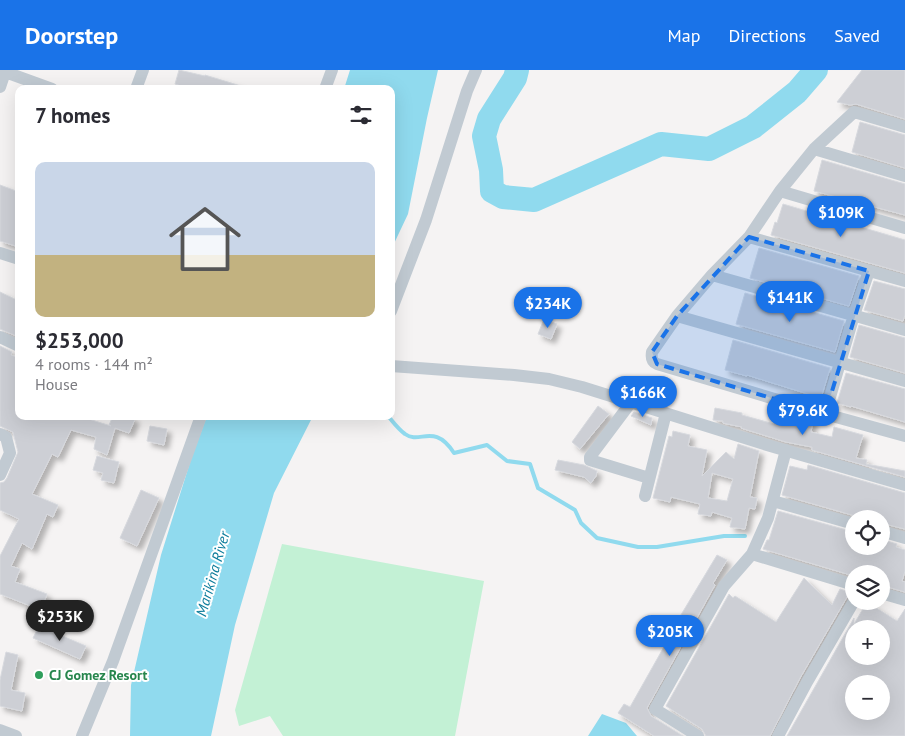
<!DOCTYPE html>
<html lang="en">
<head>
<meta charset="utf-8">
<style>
	:root { --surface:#fff; --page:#f2f2f3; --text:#2b2b33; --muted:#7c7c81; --accent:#1a73e8 }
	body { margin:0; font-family:"PT Sans",sans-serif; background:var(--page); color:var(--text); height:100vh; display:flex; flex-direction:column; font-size:19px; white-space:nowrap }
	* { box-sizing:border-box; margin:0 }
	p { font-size:16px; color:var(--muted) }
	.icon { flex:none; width:28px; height:28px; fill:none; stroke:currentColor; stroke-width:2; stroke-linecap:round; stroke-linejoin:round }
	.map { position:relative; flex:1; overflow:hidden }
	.panel { position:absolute; left:15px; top:15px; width:380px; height:335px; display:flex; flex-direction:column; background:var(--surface); border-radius:10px; box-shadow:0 5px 20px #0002 }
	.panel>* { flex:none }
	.tools { position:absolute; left:845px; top:440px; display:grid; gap:10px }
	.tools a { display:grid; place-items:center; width:45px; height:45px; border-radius:50%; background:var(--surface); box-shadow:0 5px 20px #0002; font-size:25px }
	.price { position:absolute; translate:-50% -42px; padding:0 11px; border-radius:18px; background:var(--accent); color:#fff; font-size:16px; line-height:32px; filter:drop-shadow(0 1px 2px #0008) }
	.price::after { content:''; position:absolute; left:50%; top:30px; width:15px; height:11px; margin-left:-8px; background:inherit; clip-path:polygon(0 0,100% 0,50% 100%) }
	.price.current { background:#222; color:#fff }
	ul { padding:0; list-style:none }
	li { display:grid; align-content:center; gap:10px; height:265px; padding:0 20px }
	li span { display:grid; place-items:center; height:155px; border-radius:10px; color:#555 }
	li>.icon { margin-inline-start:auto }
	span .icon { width:90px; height:90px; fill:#fffc; stroke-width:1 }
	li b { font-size:21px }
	h2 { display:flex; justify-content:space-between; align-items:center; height:60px; padding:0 20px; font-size:21px }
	header { display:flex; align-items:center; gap:30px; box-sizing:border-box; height:70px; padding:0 25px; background:var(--accent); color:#fff }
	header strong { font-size:24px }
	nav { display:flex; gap:28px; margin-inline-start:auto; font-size:18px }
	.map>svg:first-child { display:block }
	.green { fill:#c3f1d5 }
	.water { fill:#90daee }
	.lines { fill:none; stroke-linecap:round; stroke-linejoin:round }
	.stream { stroke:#90daee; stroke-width:4 }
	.river { stroke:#90daee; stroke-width:24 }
	.building { fill:#cdcfd5; stroke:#d7d9de; fill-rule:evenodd; filter:url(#shadow) }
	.minor { stroke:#c1cad2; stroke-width:12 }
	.marked { fill:#1a73e8; fill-opacity:0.2; stroke:#1a73e8; stroke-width:4; stroke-dasharray:10 6; stroke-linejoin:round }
	.leisure-dot { fill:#2e9e5b; stroke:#fff; stroke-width:2 }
	.labels { text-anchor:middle; stroke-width:4; stroke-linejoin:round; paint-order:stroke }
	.leisure-label { font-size:14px; font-weight:bold; fill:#27864d; stroke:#fff; text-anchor:start }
	.water-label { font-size:15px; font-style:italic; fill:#0c7c9b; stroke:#fff }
</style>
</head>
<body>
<header>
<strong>Doorstep</strong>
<nav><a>Map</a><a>Directions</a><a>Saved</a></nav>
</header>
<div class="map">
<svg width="905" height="666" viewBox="0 0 905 666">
	<defs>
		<filter id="shadow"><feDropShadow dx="4.5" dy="4.5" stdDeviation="2.5" flood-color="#0004"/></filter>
	</defs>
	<rect width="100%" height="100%" fill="#f5f3f3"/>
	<path class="green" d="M282,474L484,511L455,666H283L270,646L239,656L235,640Z"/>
	<path class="water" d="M350,0H438L427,48L408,144L391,180V19H344Z
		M207,346H313L274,423L235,555L211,666H130L131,615L161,485L192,386Z
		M602,644L626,653L637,666H588Z"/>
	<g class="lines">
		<path class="stream" d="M388,346C393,352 399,360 405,364C420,375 434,352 454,383L487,375L507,391L530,394L538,418L575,440L581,453L597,468L638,477H657L724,466H745"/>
		<path class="river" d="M517,0L515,8L489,49L484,66L491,100L492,121L503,127L534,130L661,74L709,79L753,57L797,22L816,0"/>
	</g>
	<path class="building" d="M179,0L205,6V5L241,16V19H207L199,16L198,19H191L175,14Z
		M862,0H905V49L856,34L850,35L837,32Z
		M860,52L905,65V98L852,82Z
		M822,90L905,114V145L814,121Z
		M0,115L19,122V177L0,171Z
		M783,134L905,170V203L771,165L775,152L777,153Z
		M759,178L859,206L849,236L750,208Z
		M874,211L905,219V245L903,251L864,240Z
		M0,222L19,231V267L0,259Z
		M745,223L844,251L835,282L736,254Z
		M544,249L557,254L551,269L538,264Z
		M859,255L905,268V303L850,287Z
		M733,270L830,298L821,328L747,305V306L725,300Z
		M0,276L12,282L11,285L19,288V346H79L111,356L109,355L113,346H129L135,349L129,363L115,358L107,385L94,379L96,367L71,360L58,387L52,384L32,424L58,435L53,447L47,444L32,479L22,473L11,496L20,499L15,512L47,524L41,540L0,524V486L19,449L0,440V413L4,412L7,408L18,382L13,362L0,356Z
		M846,303L905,319V352L851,336V337L837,333Z
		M634,320L658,325L657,332L638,326L634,323Z
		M598,336L609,344L580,379L572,372Z
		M715,338L742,343V345L774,354V351L780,352L782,346L786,347L787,344L813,350L811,362L832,367L834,357L863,365L856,388L867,390L866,394L905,401V407L812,380V377L786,372L741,358L742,357L723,353V351L713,350Z
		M634,342L652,348L651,355L631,346Z
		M150,356L167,359L164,375L147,371Z
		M673,361L690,365L688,376L707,380L702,406L726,382L734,389L738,374L759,381L750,427L757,428L755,439L749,438L745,459L730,457L732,448L712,442L711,446L698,444L700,434L671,427L670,432L653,428L669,366L672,367ZM712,403L733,409L727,431L708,428Z
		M97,386L119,392L114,413L101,410L103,403L93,400Z
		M558,390L584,395L597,401L596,406L591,413L584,407L555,400Z
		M808,395L905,423V459L881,453V449H866L782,425L790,396L807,400Z
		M141,420L159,428L137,476L120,468Z
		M778,441L854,462V476H881L884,470L897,474L896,477L905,480V501L902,511L905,512V522L881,515V504H854V506L763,479L767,470H769Z
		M717,485L727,490L715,510L713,513L715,515L647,638L651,646L683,666H654L618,643L624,634L630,637L674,559L673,558Z
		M804,508L832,535L840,519L853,523L847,527L800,608L770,666H706L702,659L666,636L729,524L733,528L735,526L776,552Z
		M867,532L897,551L905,539V666H787L854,548V554ZM854,559H881V586H854ZM854,614H881V641H854Z
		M39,556L86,576L80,589L33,568Z
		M6,582L18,585L11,620L25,623L22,641L0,636V610Z"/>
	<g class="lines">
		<path class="minor" d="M0,0L52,19
			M0,17L5,2
			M136,19L143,0
			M325,19L332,0
			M905,57L854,42L814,79L780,121L749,167L712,205L677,246L652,282C651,288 652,292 657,294L825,344L905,366
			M814,79L905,106
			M780,121L905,158
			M749,167L905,211
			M0,183L19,189
			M712,205L905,260
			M391,241L426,150L467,21L476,0
			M677,246L905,311
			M0,267L19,276
			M391,296L514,305L549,309L582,317L767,375L905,415
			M632,331L590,387V390L649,408
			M825,344L854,245L869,201
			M0,364L6,367L10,383L0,405
			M645,426L666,343
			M773,431L854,454
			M881,461L905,468
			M752,484L854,515
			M881,523L905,530
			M0,660L16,666
			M82,666L113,591L201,346
			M698,666L655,639L724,516L752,484L768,448L786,380
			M778,666L807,612L854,531"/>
	</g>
	<path class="marked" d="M749,167L869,201L825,344L657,294L652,282L677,246Z"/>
	<circle class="leisure-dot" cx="39" cy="605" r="5"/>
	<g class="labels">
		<g class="leisure-label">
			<text x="49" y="610">CJ Gomez Resort</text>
		</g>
		<g class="water-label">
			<text transform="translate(213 504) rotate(-74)" y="5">Marikina River</text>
		</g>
	</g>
</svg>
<div class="tools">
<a><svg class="icon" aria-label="locate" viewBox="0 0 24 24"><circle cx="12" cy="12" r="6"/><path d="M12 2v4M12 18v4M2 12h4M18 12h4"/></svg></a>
<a><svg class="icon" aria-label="layers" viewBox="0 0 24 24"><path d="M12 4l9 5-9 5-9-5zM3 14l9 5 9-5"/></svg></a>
<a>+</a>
<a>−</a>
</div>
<b class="price" style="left:841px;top:168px">$109K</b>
<b class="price" style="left:790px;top:253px">$141K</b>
<b class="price" style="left:548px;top:259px">$234K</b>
<b class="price" style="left:643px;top:348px">$166K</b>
<b class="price" style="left:803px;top:366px">$79.6K</b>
<b class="price current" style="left:60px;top:572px">$253K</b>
<b class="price" style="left:670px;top:587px">$205K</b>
<section class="panel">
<h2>7 homes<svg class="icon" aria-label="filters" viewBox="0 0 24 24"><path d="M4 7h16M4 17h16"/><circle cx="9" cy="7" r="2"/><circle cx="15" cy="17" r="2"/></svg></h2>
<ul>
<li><span style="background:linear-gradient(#c9d6e8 60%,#c2b280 0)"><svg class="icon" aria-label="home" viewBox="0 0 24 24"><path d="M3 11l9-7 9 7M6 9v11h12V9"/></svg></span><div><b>$253,000</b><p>4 rooms · 144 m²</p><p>House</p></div></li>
</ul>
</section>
</div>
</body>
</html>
